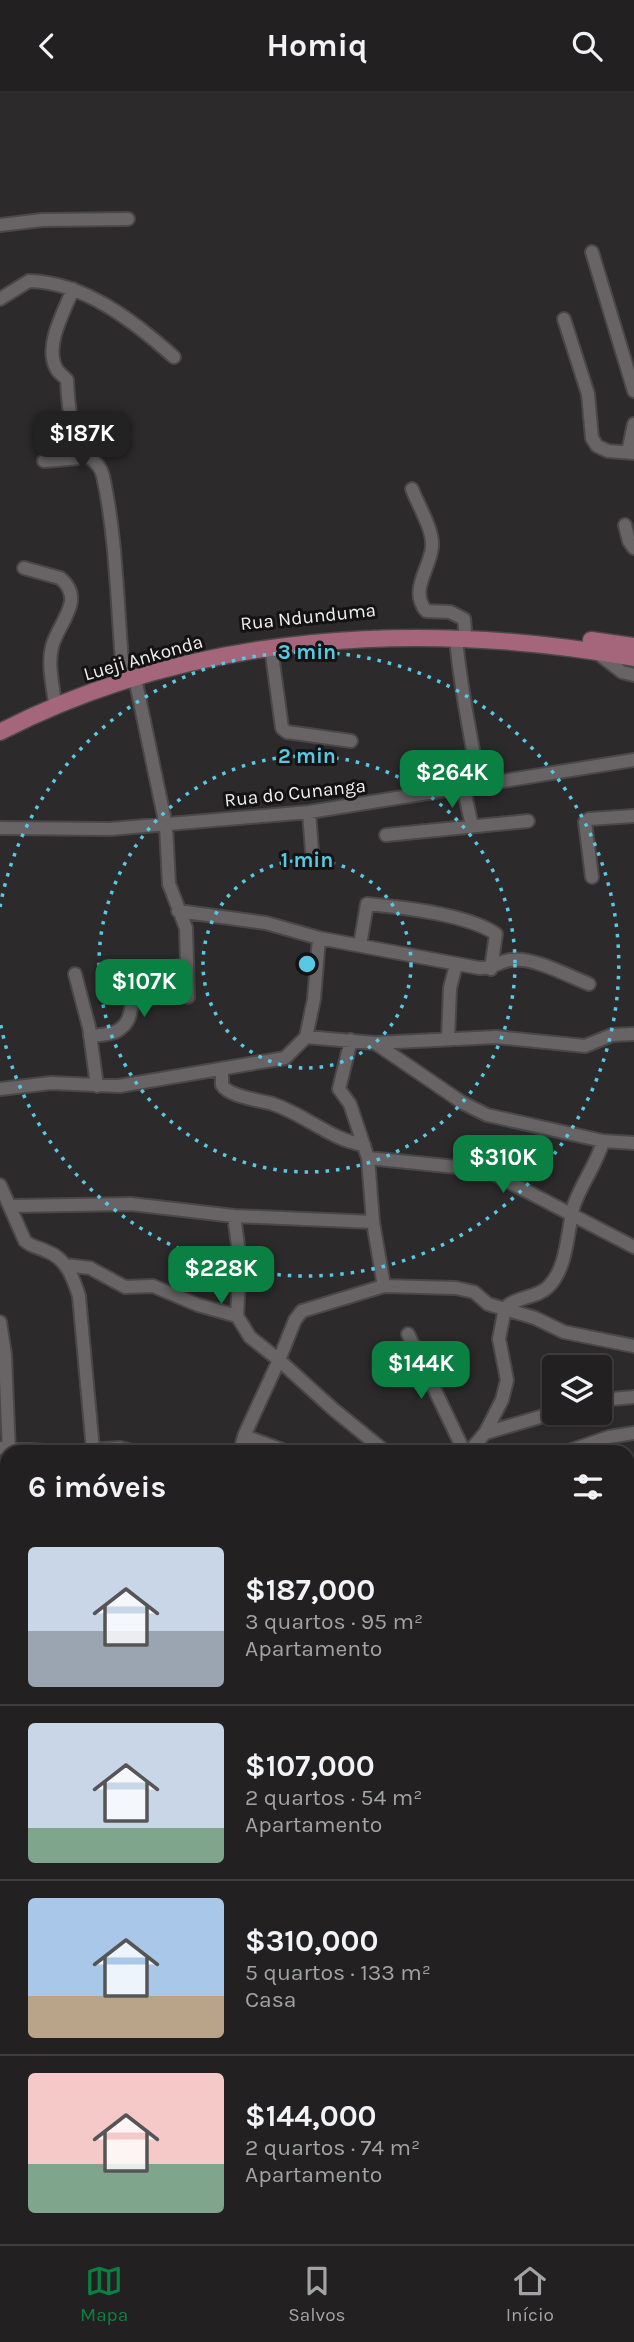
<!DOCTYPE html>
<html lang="pt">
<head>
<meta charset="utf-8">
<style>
	:root { --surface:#222020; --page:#2a2829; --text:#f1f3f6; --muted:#a2a3a5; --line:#3f3e3e; --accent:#0b8043 }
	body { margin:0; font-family:Karla,sans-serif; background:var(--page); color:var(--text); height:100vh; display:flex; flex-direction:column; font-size:26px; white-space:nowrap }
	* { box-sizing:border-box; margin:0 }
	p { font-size:23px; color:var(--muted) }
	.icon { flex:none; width:38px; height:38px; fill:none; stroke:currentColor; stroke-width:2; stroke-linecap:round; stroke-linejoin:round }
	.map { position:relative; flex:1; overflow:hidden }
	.sheet { position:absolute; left:0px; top:1354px; width:635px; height:800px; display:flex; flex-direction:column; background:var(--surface); border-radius:21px 21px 0 0; box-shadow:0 2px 5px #0004,0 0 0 2px var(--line) }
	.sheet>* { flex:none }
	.fabs { position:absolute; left:542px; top:1264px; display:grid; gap:14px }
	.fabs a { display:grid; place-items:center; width:70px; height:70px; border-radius:7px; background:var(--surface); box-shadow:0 2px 5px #0004,0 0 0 2px var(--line); font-size:35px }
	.price { position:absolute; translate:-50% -60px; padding:0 16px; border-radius:14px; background:var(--accent); color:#fff; font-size:23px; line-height:46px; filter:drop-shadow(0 2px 4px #0008) }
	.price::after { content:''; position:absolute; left:50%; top:42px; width:21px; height:16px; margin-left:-10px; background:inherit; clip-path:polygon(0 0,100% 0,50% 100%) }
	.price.active { background:#222; color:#fff }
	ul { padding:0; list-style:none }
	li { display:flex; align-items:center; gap:21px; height:175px; padding:0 28px }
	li+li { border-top:2px solid var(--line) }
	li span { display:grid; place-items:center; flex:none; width:196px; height:140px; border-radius:7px; color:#555 }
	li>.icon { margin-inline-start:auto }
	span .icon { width:84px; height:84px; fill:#fffc; stroke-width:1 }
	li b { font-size:30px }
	h2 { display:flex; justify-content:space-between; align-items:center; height:84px; padding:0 28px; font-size:30px }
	header { display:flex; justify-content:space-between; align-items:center; height:91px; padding:0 28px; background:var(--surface); font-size:32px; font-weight:700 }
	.tab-bar { display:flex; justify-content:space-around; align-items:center; height:98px; border-top:2px solid var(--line); background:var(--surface); font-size:19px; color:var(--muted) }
	.tab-bar a { display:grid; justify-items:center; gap:4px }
	.tab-bar .active { color:var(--accent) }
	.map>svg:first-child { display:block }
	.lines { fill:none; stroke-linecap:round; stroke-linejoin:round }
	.minor-casing { stroke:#4a4748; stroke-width:16 }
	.major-casing { stroke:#4a4748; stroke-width:19 }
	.minor { stroke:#686465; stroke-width:12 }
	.major { stroke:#a5667b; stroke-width:16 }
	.ring { fill:none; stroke:#58c9e3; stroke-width:3.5; stroke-dasharray:3.5 7 }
	.labels { text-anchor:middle; stroke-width:6; stroke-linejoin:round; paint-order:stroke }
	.street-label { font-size:19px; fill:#f0eeee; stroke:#141313 }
	.centre { fill:#58c9e3; stroke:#141313; stroke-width:3.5 }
	.ring-label { font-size:21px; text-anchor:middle; font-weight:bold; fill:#58c9e3; stroke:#141313; stroke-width:6; stroke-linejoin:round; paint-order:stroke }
</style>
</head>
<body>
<header><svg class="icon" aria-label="back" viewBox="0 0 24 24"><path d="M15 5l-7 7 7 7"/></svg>Homiq<svg class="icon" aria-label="search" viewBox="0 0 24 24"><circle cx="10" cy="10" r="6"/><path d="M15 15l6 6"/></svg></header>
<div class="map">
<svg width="634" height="2153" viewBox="0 0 634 2153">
	<rect width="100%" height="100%" fill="#2d2a2b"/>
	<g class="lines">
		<defs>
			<path id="minor" d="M0,134L42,129L128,128
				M592,161L634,300
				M73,198C65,219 44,254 56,277C58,282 63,284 67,289C68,311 70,337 81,356C88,368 100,371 103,385C117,449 117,517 123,582
				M0,208L29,190C84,191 135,231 174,266
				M564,228L588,303L592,347L597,355L608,360L634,362
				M628,361L634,333
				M44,370L91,366
				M412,398C418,414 434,440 432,456C430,478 409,499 426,520L450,521L464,528L465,538
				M625,434L629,450L634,457
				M24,477L60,487C87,509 57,533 52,556C48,572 52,590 54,606
				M456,547C460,597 471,644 479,694
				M271,556L282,637L287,641L351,650
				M596,561L622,581L634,584
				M135,587L166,735L169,793L186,837L188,906
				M463,695L472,735
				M309,721L312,760
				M0,737L110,738L309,721L634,669
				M386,744L528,730
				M592,786L585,731L589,728L634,725
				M178,820L266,832L319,847
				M360,854L367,813C401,816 469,824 496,843L491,878
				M75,883L89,936L97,995
				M90,945C98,944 110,944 117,940C148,922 107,887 186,874
				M306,946L375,952L496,946L585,955L612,944L634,943
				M448,948L450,897L456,874
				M351,949L339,998L350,1013L368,1067L373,1131L384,1195
				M375,952L463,1012L487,1024L603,1050L634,1052
				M222,978V994C229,1006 260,1009 273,1013C306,1024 329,1048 364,1054
				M0,998L51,992L119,995L285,967L306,946L314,908L319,847L479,877C493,878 498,871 510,869C532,865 568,885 589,893
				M368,1067L486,1079L634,1156
				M0,1094L25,1150C32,1156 38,1156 46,1160C66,1167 73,1186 79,1205L93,1359
				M11,1115L131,1113L234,1125L373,1131
				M234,1125L240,1169L237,1225L250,1246L279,1269L244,1345
				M65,1174L90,1177L125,1196L153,1195L198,1214L237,1225
				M0,1231L5,1264L9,1362
				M408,1243L465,1362
				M600,1309L634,1306
				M485,1342L502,1309L507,1289L499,1248L505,1217C517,1205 537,1207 548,1196C568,1177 567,1139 574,1114C582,1091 597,1073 603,1050
				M0,1357L59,1361L120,1357L140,1362
				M240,1362L244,1345L291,1362
				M387,1362L333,1318L279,1269L295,1229L302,1220L384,1195L456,1197L474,1201L488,1213L535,1227L564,1241L634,1255
				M468,1362L485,1342L557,1321
				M563,1362L609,1346L634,1342
				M0,1394L7,1370
				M628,1501L634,1504
				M0,1767L7,1747
				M628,1970H634
				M0,2062L7,2053
				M0,2090L7,2098
				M628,2126H634
				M49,2153L50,2147"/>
			<path id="major" d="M591,549L634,555
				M0,641C194,541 422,529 634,567
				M0,1546L7,1547
				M0,1558L7,1559
				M628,1687L634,1688"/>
		</defs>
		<use href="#minor" class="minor-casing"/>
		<use href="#major" class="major-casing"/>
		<use href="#minor" class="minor"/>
		<use href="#major" class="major"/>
	</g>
	<g class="ring">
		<circle cx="307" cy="873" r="104"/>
		<circle cx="307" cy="873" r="208"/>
		<path d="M0 816A312 312 0 1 1 0 930"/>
	</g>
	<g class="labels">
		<g class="street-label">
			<text transform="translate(308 525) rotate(-6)" y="7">Rua Ndunduma</text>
			<text transform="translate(143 566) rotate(-16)" y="7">Lueji Ankonda</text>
			<text transform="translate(295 701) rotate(-6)" y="7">Rua do Cunanga</text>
		</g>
	</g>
	<circle cx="307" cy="873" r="10" class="centre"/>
	<g class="ring-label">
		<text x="307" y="568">3 min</text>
		<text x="307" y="672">2 min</text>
		<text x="307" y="776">1 min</text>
	</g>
</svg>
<div class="fabs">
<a><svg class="icon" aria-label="layers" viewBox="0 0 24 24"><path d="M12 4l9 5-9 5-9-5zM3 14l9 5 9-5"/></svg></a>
</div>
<b class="price active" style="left:82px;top:380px">$187K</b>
<b class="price" style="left:452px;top:719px">$264K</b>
<b class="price" style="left:144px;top:928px">$107K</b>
<b class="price" style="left:503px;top:1104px">$310K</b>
<b class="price" style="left:221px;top:1215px">$228K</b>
<b class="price" style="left:421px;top:1310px">$144K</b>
<section class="sheet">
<h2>6 imóveis<svg class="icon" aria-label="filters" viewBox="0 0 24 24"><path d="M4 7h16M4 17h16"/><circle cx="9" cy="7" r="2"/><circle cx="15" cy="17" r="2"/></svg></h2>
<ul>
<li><span style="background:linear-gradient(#c9d6e8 60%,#9aa5b1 0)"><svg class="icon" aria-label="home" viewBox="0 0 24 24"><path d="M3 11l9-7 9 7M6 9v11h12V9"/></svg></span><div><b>$187,000</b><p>3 quartos · 95 m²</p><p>Apartamento</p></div></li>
<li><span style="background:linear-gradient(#c9d6e8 75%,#7fa58c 0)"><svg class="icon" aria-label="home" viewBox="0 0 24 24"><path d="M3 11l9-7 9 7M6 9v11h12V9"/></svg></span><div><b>$107,000</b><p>2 quartos · 54 m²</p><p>Apartamento</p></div></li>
<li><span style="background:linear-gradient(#a9c7e8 70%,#b9a48a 0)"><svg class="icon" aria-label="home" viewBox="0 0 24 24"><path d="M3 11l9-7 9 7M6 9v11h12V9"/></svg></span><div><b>$310,000</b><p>5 quartos · 133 m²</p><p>Casa</p></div></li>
<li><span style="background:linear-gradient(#f6c9c9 65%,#7fa58c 0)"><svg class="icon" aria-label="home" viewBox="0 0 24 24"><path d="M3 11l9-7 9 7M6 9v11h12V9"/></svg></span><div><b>$144,000</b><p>2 quartos · 74 m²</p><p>Apartamento</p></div></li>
</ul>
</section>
</div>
<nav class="tab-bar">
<a class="active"><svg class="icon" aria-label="map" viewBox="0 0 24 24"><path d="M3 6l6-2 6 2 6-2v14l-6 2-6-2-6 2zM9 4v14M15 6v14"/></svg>Mapa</a>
<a><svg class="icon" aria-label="saved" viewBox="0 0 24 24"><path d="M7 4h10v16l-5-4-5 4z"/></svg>Salvos</a>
<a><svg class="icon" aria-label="home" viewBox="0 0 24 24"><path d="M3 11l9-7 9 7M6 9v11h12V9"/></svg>Início</a>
</nav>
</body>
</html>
